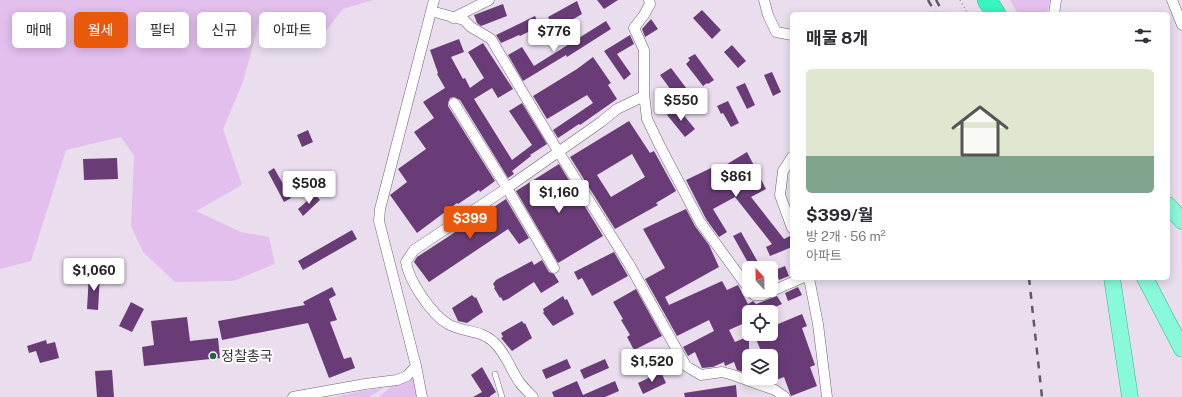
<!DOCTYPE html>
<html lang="ko">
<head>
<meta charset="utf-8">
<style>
	:root { --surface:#fff; --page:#f7f7f7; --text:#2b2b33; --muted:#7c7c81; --accent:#ea580c }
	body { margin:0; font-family:"Public Sans","Noto Sans KR",sans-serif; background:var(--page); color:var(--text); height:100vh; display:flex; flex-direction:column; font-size:15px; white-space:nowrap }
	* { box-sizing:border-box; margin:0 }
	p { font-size:13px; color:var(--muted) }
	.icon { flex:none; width:22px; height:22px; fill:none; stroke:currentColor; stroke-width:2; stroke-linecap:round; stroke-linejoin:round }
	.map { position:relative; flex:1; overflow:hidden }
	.side { position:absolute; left:790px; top:12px; width:380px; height:268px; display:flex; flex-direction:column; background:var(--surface); border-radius:6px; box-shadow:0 2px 10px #0003 }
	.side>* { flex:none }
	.guide { position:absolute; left:12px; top:12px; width:380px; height:36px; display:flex; gap:8px }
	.needle { width:26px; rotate:338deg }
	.fabs { position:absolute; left:742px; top:261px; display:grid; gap:8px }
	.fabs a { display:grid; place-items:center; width:36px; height:36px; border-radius:6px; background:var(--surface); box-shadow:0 2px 10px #0003; font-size:20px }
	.price { position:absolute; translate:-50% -34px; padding:0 9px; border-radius:4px; background:#fff; color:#222; font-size:13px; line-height:26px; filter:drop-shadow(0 1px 2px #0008) }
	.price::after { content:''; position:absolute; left:50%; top:24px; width:12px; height:9px; margin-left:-6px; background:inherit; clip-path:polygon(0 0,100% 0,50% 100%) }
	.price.active { background:var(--accent); color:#fff }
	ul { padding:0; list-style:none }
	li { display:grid; align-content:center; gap:8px; height:212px; padding:0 16px }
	li span { display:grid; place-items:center; height:124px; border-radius:6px; color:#555 }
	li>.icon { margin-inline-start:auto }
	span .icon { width:72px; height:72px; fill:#fffc; stroke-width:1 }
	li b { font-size:17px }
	h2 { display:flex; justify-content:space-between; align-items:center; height:48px; padding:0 16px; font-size:17px }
	.pill { padding:0 14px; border-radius:6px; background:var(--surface); box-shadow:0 2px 10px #0003; font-size:14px; line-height:36px }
	.pill.active { background:var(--accent); color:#fff }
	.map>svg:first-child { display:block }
	.green { fill:#e2bfed }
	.building { fill:#693c77; fill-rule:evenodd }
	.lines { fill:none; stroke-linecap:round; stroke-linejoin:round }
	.service-casing { stroke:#6f6472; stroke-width:6 }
	.minor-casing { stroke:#6f6472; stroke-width:11 }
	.primary-casing { stroke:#39b292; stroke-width:17 }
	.motorway-casing { stroke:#39b292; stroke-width:20 }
	.path { stroke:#9d94a0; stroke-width:1.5; stroke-dasharray:1 3; stroke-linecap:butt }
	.service { stroke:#fff; stroke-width:5 }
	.minor { stroke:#fff; stroke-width:10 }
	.primary { stroke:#88f9d9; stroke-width:16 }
	.motorway { stroke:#38f5c0; stroke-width:19 }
	.rail { stroke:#5f5962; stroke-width:2.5; stroke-dasharray:7 7; stroke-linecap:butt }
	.poi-dot { fill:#276450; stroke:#fff; stroke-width:1.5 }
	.labels { text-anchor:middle; stroke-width:4; stroke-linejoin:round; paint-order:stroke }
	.poi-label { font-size:14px; fill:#3a353c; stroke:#fff; text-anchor:start }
</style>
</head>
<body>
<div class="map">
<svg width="1182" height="397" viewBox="0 0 1182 397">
	<rect width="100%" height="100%" fill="#eadeee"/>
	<path class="green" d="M0,0H373L343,9L320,38L259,23L243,82L223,129L242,185L196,211L241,232L269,237L275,264L233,281L175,282L143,252L131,226L134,156L121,137L66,150L31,261L0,269Z
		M1010,0H1050L1047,14H1018Z
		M415,379L419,397H379L393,385Z
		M383,388L369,397H335L361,391Z"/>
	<path class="building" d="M597,0H618L604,9Z
		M577,1L582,14L558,28L555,22L552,24L548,17Z
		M503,4L507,16L481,26L477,23L474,15Z
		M702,10L721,30L712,39L693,18Z
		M535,16L540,26L520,36L519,35L501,43L496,35Z
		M651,19L658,29L645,37L642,29Z
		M606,21L611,29L567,57L566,55L523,81L508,55L522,47L534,66Z
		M630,35L634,44L617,54L631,74L624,80L604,51Z
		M459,39L464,52L451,57L463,79L465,78L470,88L484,78L468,52L483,43L513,89L498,98L492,88L474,99L512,160L532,145L509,111L522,103L547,144L530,155L531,156L512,171L514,174L508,178L460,100L454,97L450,98L448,103V106L495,181L480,192L479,190L458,204L457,203L417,233L390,195L407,182L398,169L426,149L414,132L434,118L423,102L445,88L437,74L438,73L430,50Z
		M732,45L746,61L738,68L724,52Z
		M695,54L714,80L708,84L707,83L703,86L686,64L690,60L688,58Z
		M593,57L611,83L608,85L617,99L580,125L579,124L558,138L553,130L593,103L587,95L547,119L533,96L577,69Z
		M671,68L687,89L676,97L660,75Z
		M772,72L781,92L773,96L764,75Z
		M745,83L755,105L747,109L736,87Z
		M728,101L739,123L731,127L723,113L721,114L717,106Z
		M677,107L695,129L685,137L667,115Z
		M629,121L650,153L654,151L676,191L656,203L658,205L615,229L570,157ZM632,154L645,177L611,197L597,175Z
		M308,130L313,142L302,147L297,135Z
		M747,152L766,189L751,197L784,239L790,236L792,240V247L770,256L766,247L772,244L735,197L713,209L727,232L719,237L706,219L686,180L711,168L714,172Z
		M117,158L118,179L84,180L83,159Z
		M559,164L603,236L558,263L516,191Z
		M274,168L291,198L284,202L268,172Z
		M315,194L320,200L303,216L298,209Z
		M506,199L529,238L519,244L508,229L429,282L414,262L417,257Z
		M686,209L695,226L709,245L719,267L665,297L669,305L722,281L727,290L738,285L748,304L753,301L756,304L777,296L782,304L764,312H749V321L729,330L735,342L749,336V372L746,373L737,370L734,362L725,366L724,362L713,367L702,368L695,352L688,356L683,347L714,331L709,320L677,336L645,279L665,268L643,229Z
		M352,230L357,239L303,270L298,261Z
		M741,232L759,264L751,268L733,236Z
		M614,252L628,276L592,296L582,278L578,280L574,272Z
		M542,260L549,272L554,274L559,282L541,293L534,282L508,299L503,301L501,297L500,298L494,288L495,287L493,284L496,280L532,261L534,265Z
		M785,266L789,276L779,280L775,270Z
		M89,274L100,275L98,310L87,309Z
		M332,287L336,295L329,299L337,320L330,322L344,359L351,357L355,368L329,378L308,323L222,340L218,321L305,305L303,302Z
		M798,287L802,295L788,301L785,293Z
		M636,289L662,336L634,350L627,337L630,335L621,320L623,319L613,302Z
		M472,295L475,298L476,297L483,312L467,323L458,321L452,308Z
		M563,296L565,300L567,299L574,314L553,326L543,313L544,312L543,309Z
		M131,302L144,309L132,332L119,326Z
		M802,314L807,326L802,328L815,365L810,367L817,386L791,396L784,377L771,382V356H763L754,334H771V327Z
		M187,317L190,341L218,338L220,358L144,366L142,347L154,345L151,321Z
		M522,321L524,324L525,323L532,338L512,351L501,338L503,337L501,333Z
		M46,340L47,344L55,342L59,358L40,363L36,351L29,353L27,346Z
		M567,359L571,368L546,379L542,370Z
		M605,359L609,368L584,379L580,370Z
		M482,367L496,392L489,397H473L482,392L471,375Z
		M112,370L114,397H97L95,371Z
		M661,372L666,383L643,394L638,383Z
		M577,381L583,395L615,381L619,391L605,397H554L552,392Z
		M736,385L737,397H685L684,393Z"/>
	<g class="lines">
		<defs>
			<path id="service" d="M495,374L502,397"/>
			<path id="minor" d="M649,0L650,4L644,15L634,28L644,50V94L647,119L660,146L700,222L749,289
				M764,0L768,15L776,32L792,35
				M1172,0L1182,25
				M431,11L464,20L471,27L491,39L558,151L629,264L686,366L701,375L722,372L733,375L775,390L785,397
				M1054,14L1056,0
				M453,18L489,0
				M454,103L507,188L554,268
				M792,157L783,171L780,195L792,228
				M809,278L818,324L827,397
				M750,290L754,295H763L802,278
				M293,397L365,384L397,380L407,376L416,366
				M422,397L416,366L379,221L380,209L434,0
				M533,397C529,393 524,388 520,383C510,369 507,355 494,342C480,329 464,333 448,324C431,314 409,281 406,262L414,250L507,188L601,122L617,109L644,96"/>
			<path id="primary" d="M1168,205L1182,221
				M1112,278L1130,397
				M1145,278L1182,349"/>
			<path id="motorway" d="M987,0L996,14"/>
		</defs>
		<use href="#service" class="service-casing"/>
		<use href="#minor" class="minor-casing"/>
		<use href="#primary" class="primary-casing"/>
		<use href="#motorway" class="motorway-casing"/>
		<path class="path" d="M960,0L968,14"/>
		<use href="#service" class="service"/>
		<use href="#minor" class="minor"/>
		<use href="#primary" class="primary"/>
		<use href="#motorway" class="motorway"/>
		<path class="rail" d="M928,0L936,14
			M936,0L944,14
			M1029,278L1042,397"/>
	</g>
	<circle class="poi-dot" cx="213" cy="356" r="4"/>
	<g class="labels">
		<g class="poi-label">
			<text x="221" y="361">정찰총국</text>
		</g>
	</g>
</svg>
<div class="fabs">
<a><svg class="needle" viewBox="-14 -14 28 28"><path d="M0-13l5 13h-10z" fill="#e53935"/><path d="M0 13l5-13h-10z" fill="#7c7c81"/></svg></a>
<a><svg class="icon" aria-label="locate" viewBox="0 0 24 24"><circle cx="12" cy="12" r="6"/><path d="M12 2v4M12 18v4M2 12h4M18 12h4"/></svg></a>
<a><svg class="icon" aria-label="layers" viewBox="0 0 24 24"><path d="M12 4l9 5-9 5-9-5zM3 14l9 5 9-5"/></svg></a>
</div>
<b class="price" style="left:554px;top:53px">$776</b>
<b class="price" style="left:681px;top:122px">$550</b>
<b class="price" style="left:736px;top:198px">$861</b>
<b class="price" style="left:309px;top:205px">$508</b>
<b class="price" style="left:559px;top:214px">$1,160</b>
<b class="price active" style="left:470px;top:240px">$399</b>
<b class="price" style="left:94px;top:292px">$1,060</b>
<b class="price" style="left:652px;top:383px">$1,520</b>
<div class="guide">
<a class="pill">매매</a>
<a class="pill active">월세</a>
<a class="pill">필터</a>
<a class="pill">신규</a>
<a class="pill">아파트</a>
</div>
<section class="side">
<h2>매물 8개<svg class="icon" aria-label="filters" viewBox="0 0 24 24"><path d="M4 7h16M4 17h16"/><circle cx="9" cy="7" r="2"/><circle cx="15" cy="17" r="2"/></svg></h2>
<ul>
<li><span style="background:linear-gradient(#dfe7d0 70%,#7fa58c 0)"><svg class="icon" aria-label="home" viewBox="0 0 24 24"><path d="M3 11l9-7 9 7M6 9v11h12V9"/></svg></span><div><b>$399/월</b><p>방 2개 · 56 m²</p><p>아파트</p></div></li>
</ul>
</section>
</div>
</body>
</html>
